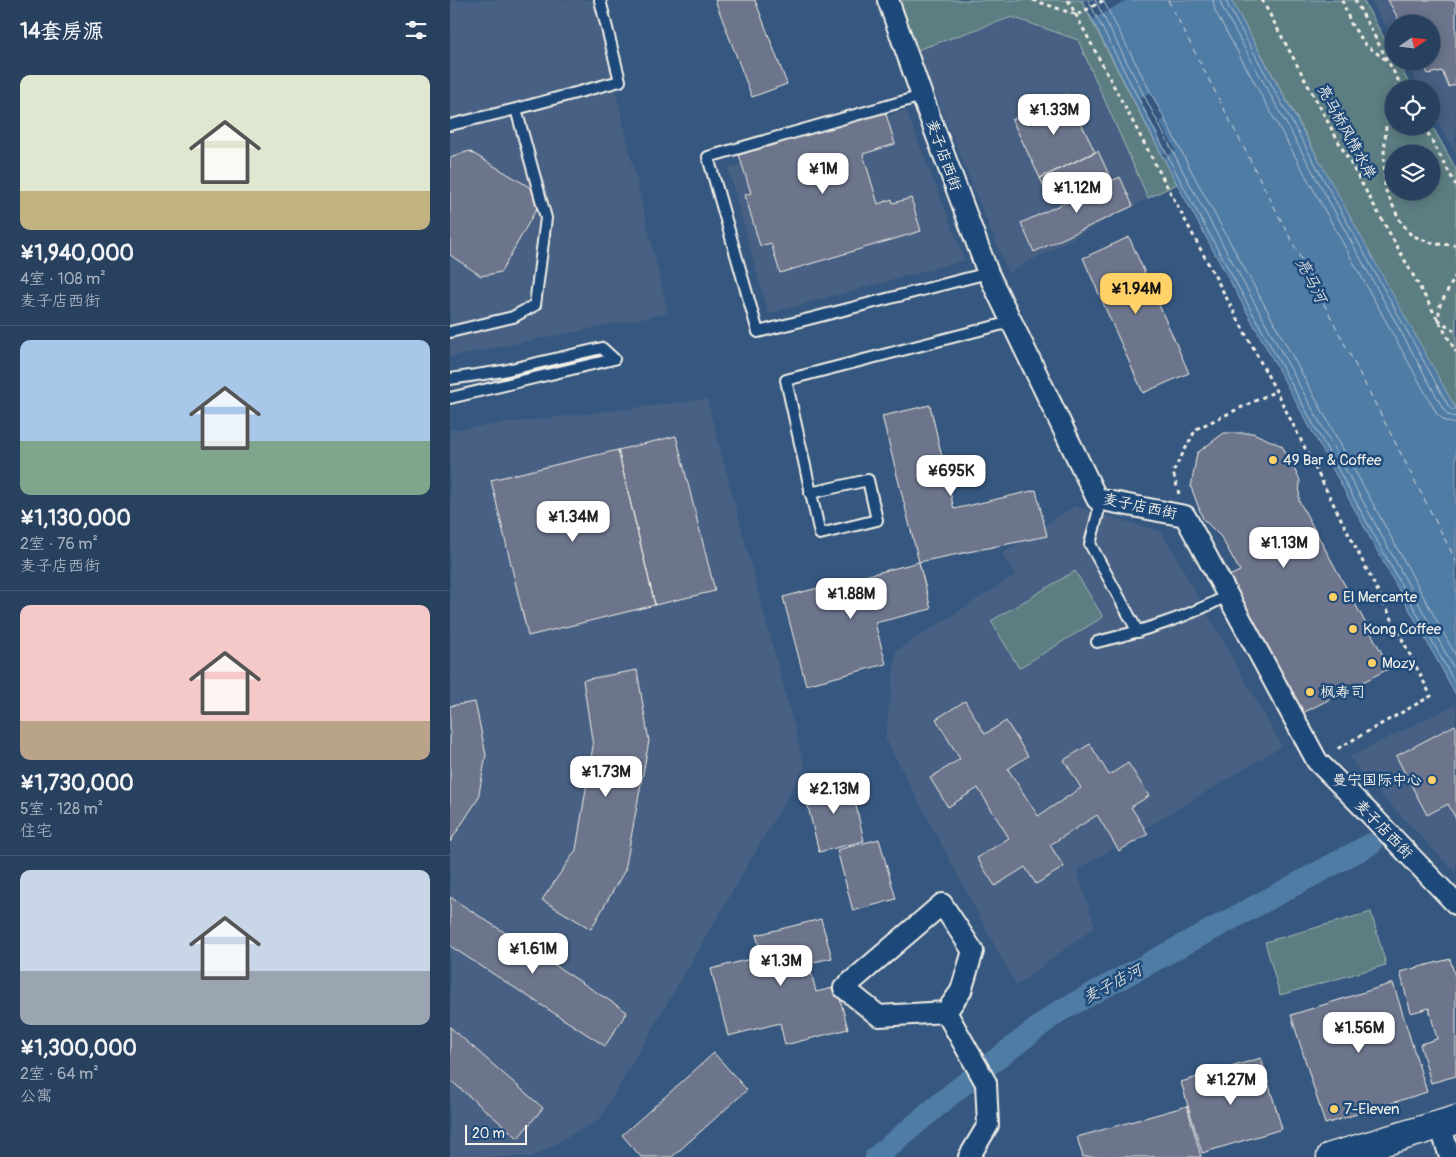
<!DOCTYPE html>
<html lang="zh">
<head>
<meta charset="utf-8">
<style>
	:root { --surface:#28415f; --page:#344c68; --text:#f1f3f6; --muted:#a5afbd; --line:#445a74; --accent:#ffd166 }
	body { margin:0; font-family:Pangolin,"LXGW WenKai TC",sans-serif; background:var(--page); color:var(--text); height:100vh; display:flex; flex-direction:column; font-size:19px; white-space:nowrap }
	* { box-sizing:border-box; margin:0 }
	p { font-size:16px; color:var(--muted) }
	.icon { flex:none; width:28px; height:28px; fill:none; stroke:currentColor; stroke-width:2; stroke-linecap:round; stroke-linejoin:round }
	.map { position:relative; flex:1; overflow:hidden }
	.side { display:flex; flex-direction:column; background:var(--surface); width:450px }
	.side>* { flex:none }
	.needle { width:32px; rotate:76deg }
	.fabs { position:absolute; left:935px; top:15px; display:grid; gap:10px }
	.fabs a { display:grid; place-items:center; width:55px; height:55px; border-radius:50%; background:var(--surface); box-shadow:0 2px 12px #0003,0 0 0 1px var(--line); font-size:25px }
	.scale { position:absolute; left:15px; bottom:12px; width:62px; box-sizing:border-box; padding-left:5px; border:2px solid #f4f1e8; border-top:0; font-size:14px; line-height:18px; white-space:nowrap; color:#f4f1e8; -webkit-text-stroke:4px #1f4a7a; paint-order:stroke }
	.price { position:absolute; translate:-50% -42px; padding:0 11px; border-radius:10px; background:#fff; color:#222; font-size:16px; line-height:32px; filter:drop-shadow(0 1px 2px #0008) }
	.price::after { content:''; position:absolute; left:50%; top:30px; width:15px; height:11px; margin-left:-8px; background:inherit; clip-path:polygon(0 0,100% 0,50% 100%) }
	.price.on { background:var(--accent); color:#111 }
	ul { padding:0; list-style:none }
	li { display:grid; align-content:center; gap:10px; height:265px; padding:0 20px }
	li+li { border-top:1px solid var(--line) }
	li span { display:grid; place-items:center; height:155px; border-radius:10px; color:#555 }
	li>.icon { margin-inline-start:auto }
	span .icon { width:90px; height:90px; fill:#fffc; stroke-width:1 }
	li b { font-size:21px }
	h2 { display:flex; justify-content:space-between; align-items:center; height:60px; padding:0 20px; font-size:21px }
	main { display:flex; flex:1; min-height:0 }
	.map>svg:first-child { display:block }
	.built { fill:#466083 }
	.green { fill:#5b7d82; stroke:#a8b7b5; fill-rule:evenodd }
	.water { fill:#507ba5; stroke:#92aac0 }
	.pier { fill:#36577f }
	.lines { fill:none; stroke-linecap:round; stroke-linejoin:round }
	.shore { stroke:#b2c2cd; stroke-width:1 }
	.canal { stroke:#507ba5; stroke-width:22 }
	.ferry { stroke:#dbdfde; stroke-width:1; stroke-dasharray:6 5; stroke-linecap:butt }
	.building { fill:#6c758c; stroke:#f4f1e8 }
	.lane-casing { stroke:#f4f1e8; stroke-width:14 }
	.street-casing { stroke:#f4f1e8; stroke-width:24 }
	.secondary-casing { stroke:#f4f1e8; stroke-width:31 }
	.path { stroke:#f4f1e8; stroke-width:3; stroke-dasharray:4 4; stroke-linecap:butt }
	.lane { stroke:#1f4a7a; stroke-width:10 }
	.street { stroke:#1f4a7a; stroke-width:20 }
	.secondary { stroke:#1f4a7a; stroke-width:28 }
	.poi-dot { fill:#ffd166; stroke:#1f4a7a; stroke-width:2 }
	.labels { text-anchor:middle; stroke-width:5; stroke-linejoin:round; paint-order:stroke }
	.street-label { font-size:15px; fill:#f4f1e8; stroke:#1f4a7a }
	.poi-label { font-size:15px; fill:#f4f1e8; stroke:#1f4a7a; text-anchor:start }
	.water-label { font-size:16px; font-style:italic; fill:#dbdfde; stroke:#1f4a7a }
</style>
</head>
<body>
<main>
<section class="side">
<h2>14套房源<svg class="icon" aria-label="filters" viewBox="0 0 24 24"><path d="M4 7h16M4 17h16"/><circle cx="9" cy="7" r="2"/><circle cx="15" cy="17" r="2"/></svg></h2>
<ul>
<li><span style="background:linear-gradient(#dfe7d0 75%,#c2b280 0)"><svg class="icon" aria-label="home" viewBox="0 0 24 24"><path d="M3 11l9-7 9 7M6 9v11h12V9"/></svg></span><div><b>¥1,940,000</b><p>4室 · 108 m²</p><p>麦子店西街</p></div></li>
<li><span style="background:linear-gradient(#a9c7e8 65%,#7fa58c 0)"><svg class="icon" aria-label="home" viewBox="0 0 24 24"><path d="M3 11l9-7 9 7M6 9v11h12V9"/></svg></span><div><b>¥1,130,000</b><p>2室 · 76 m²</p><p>麦子店西街</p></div></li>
<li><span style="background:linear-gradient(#f6c9c9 75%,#b9a48a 0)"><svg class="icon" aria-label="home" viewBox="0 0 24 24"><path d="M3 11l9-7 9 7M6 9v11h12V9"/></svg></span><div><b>¥1,730,000</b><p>5室 · 128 m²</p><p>住宅</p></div></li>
<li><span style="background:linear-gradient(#c9d6e8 65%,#9aa5b1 0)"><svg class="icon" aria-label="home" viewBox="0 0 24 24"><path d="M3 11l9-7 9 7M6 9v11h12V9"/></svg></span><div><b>¥1,300,000</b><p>2室 · 64 m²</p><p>公寓</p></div></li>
</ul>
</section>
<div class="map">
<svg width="1006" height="1157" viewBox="0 0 1006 1157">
	<rect width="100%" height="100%" fill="#36577f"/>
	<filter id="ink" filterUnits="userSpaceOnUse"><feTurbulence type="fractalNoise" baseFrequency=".02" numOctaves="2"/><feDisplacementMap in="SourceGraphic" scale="10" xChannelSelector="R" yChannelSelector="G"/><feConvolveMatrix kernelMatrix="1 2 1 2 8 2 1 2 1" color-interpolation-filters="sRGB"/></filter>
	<g filter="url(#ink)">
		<path class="built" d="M0,0H144L218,313L0,357Z
			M921,0H1006V154L981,109V89H970L955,61H981V24H944V42Z
			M562,17L628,40L698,198L558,273L467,50Z
			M456,110L515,260L318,314L278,168Z
			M257,399L355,767L150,1119L82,1157H0V430Z
			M624,506L712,532L832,746L627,870L645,927L566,986L435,738L446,651L565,575L552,554Z
			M1006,704V873L919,783L899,757Z"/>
		<path class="green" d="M450,0H631L727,184L698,198L628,40L562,17L467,50Z
			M781,0H913L944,56V61H947L962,89H944V126H981V124L1006,169V424L992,392L850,124ZM944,154H981V191H944Z
			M625,571L653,617L569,668L541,621Z
			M921,912L936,965L830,995L815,942Z"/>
		<path class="water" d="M632,0H781L1006,409V695L727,184Z"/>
		<path class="pier" d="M636,0H677L643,19L633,1Z
			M701,92L715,119L710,122L726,151L714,157L712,154L716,151L689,98Z"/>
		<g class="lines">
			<path class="shore" d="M638,0L731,182L1006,685
				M645,0L737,179L1006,672
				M653,0L744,176L1006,656
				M763,0L765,11L987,414L995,421L1006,424
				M770,0L772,7L994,410L998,415L1006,417
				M777,0V4L999,407L1002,410H1006"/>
			<path class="canal" d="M426,1157L509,1088L608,1012L921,844"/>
			<path class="ferry" d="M718,0L1006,561"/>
		</g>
		<path class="building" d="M265,0H305L337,84L302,97Z
			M938,0H1006V84L999,87L992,71L978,74L971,61H981V24H951Z
			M617,94L645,152L590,178L562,120Z
			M435,111L445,144L413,154L428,204L442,199L443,203L461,198L471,231L330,273L321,243L310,246L295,195L301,193L289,155Z
			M19,151L81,188L87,208L51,272L31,276L0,255V158Z
			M648,151L659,175L601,202L590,178Z
			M670,177L683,206L584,252L571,223Z
			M679,237L739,373L693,393L633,258Z
			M480,405L504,509L586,490L597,536L469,562L432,416Z
			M774,433H803L832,446L850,480L849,501L940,668L851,714L779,576L790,571L771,537L753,519L741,487L747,453Z
			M226,436L265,591L205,605L168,450Z
			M168,450L205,605L78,636L41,480Z
			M469,562L481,609L425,623L436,664L356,685L333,597Z
			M187,670L199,741L175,870L141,929L92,900L126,850L143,746L133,680Z
			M515,701L535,734L556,721L578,756L558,769L588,816L631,788L614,760L640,744L659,775L678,763L699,796L681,807L698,834L669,851L647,815L600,845L614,867L586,884L575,867L545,886L527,858L559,838L528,788L498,807L480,778L510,759L486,719Z
			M25,702L36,755L28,799L0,842V706Z
			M1005,725L1006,727V819L998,804L977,815L946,756Z
			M400,779L414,841L369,852L354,790Z
			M429,839L446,899L403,911L387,850Z
			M0,897L177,1012L155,1046L0,946Z
			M371,919L382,958L359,963L366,992L387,987L398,1029L335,1045L330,1023L278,1036L261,969L312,956L306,935Z
			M1000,959L1006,980V1076L981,1083L970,1044L987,1039L979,1008L961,1013L950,972Z
			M943,983L977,1092L875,1124L841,1015Z
			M0,1027L93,1108L68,1138L0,1080Z
			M264,1053L297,1090L222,1157H191L172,1135Z
			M811,1058L832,1129L752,1153L731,1082Z
			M737,1106L751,1157H633L627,1137Z"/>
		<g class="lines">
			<defs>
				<path id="lane" d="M472,96L258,157L308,332L538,273
					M0,125L66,109L170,81L150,0
					M0,332L63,317L85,305L96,218L66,109
					M0,379L53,371L152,348L164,359
					M0,398L164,359
					M360,493L418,480L427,520L370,534L336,380L561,322
					M647,499L648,513L640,544L688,632
					M647,642C692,631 737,618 778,595"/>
				<path id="street" d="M438,0L472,96L538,273L647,499L735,516L867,761L921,815L1006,904
					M496,1012L429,1016L394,988L492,904L523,951L511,991L496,1012L536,1083L538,1125L519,1157
					M990,1125L1000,1157"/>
				<path id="secondary" d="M881,1157L1006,1120"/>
			</defs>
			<use href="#lane" class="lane-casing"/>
			<use href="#street" class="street-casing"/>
			<use href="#secondary" class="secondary-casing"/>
			<path class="path" d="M583,0L627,15L654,0
				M618,0L826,391L981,696L885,750
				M812,0L892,148L1006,352
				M892,0L901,24L916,45L936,60
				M905,0L953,89
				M946,89L949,81
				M944,95L936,127L934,154L935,189L949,219L961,235L984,244L1006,245
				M974,126L1006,185
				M1006,275L989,307V320L1006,332
				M729,494L723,472L746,429L826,391"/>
			<use href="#lane" class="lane"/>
			<use href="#street" class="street"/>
			<use href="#secondary" class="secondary"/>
		</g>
	</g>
	<g class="poi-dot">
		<circle cx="823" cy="460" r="5"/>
		<circle cx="883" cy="597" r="5"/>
		<circle cx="903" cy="629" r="5"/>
		<circle cx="922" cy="663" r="5"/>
		<circle cx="860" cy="692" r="5"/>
		<circle cx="982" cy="780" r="5"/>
		<circle cx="884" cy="1109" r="5"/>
	</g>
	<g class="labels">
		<g class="street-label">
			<text transform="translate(897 132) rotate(61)" y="5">亮马桥风情水岸</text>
			<text transform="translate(494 155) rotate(70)" y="5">麦子店西街</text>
			<text transform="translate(690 506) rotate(12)" y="5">麦子店西街</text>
			<text transform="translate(934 829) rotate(46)" y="5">麦子店西街</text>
		</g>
		<g class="poi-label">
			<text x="833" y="465">49 Bar &amp; Coffee</text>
			<text x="893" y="602">El Mercante</text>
			<text x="913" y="634">Kong Coffee</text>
			<text x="932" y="668">Mozy</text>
			<text x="870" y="697">枫寿司</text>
			<text x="972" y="785" text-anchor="end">曼宁国际中心</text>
			<text x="894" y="1114">7-Eleven</text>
		</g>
		<g class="water-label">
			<text transform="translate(862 280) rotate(63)" y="6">亮马河</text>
			<text transform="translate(662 983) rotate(-28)" y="6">麦子店河</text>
		</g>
	</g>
</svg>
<div class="fabs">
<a><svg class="needle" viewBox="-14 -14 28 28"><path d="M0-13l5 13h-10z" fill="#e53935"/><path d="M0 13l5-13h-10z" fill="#a5afbd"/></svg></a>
<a><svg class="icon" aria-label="locate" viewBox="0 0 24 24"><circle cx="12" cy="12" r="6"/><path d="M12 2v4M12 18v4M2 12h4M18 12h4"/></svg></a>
<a><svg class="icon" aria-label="layers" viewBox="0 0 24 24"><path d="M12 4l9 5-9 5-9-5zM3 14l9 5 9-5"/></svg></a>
</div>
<div class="scale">20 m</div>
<b class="price" style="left:604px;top:136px">¥1.33M</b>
<b class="price" style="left:373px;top:195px">¥1M</b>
<b class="price" style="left:627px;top:214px">¥1.12M</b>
<b class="price on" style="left:686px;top:315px">¥1.94M</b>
<b class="price" style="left:501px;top:497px">¥695K</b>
<b class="price" style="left:123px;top:543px">¥1.34M</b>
<b class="price" style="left:834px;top:569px">¥1.13M</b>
<b class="price" style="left:401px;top:620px">¥1.88M</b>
<b class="price" style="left:156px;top:798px">¥1.73M</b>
<b class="price" style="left:384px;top:815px">¥2.13M</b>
<b class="price" style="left:83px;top:975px">¥1.61M</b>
<b class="price" style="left:331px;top:987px">¥1.3M</b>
<b class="price" style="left:909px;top:1054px">¥1.56M</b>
<b class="price" style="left:781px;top:1106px">¥1.27M</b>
</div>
</main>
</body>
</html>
